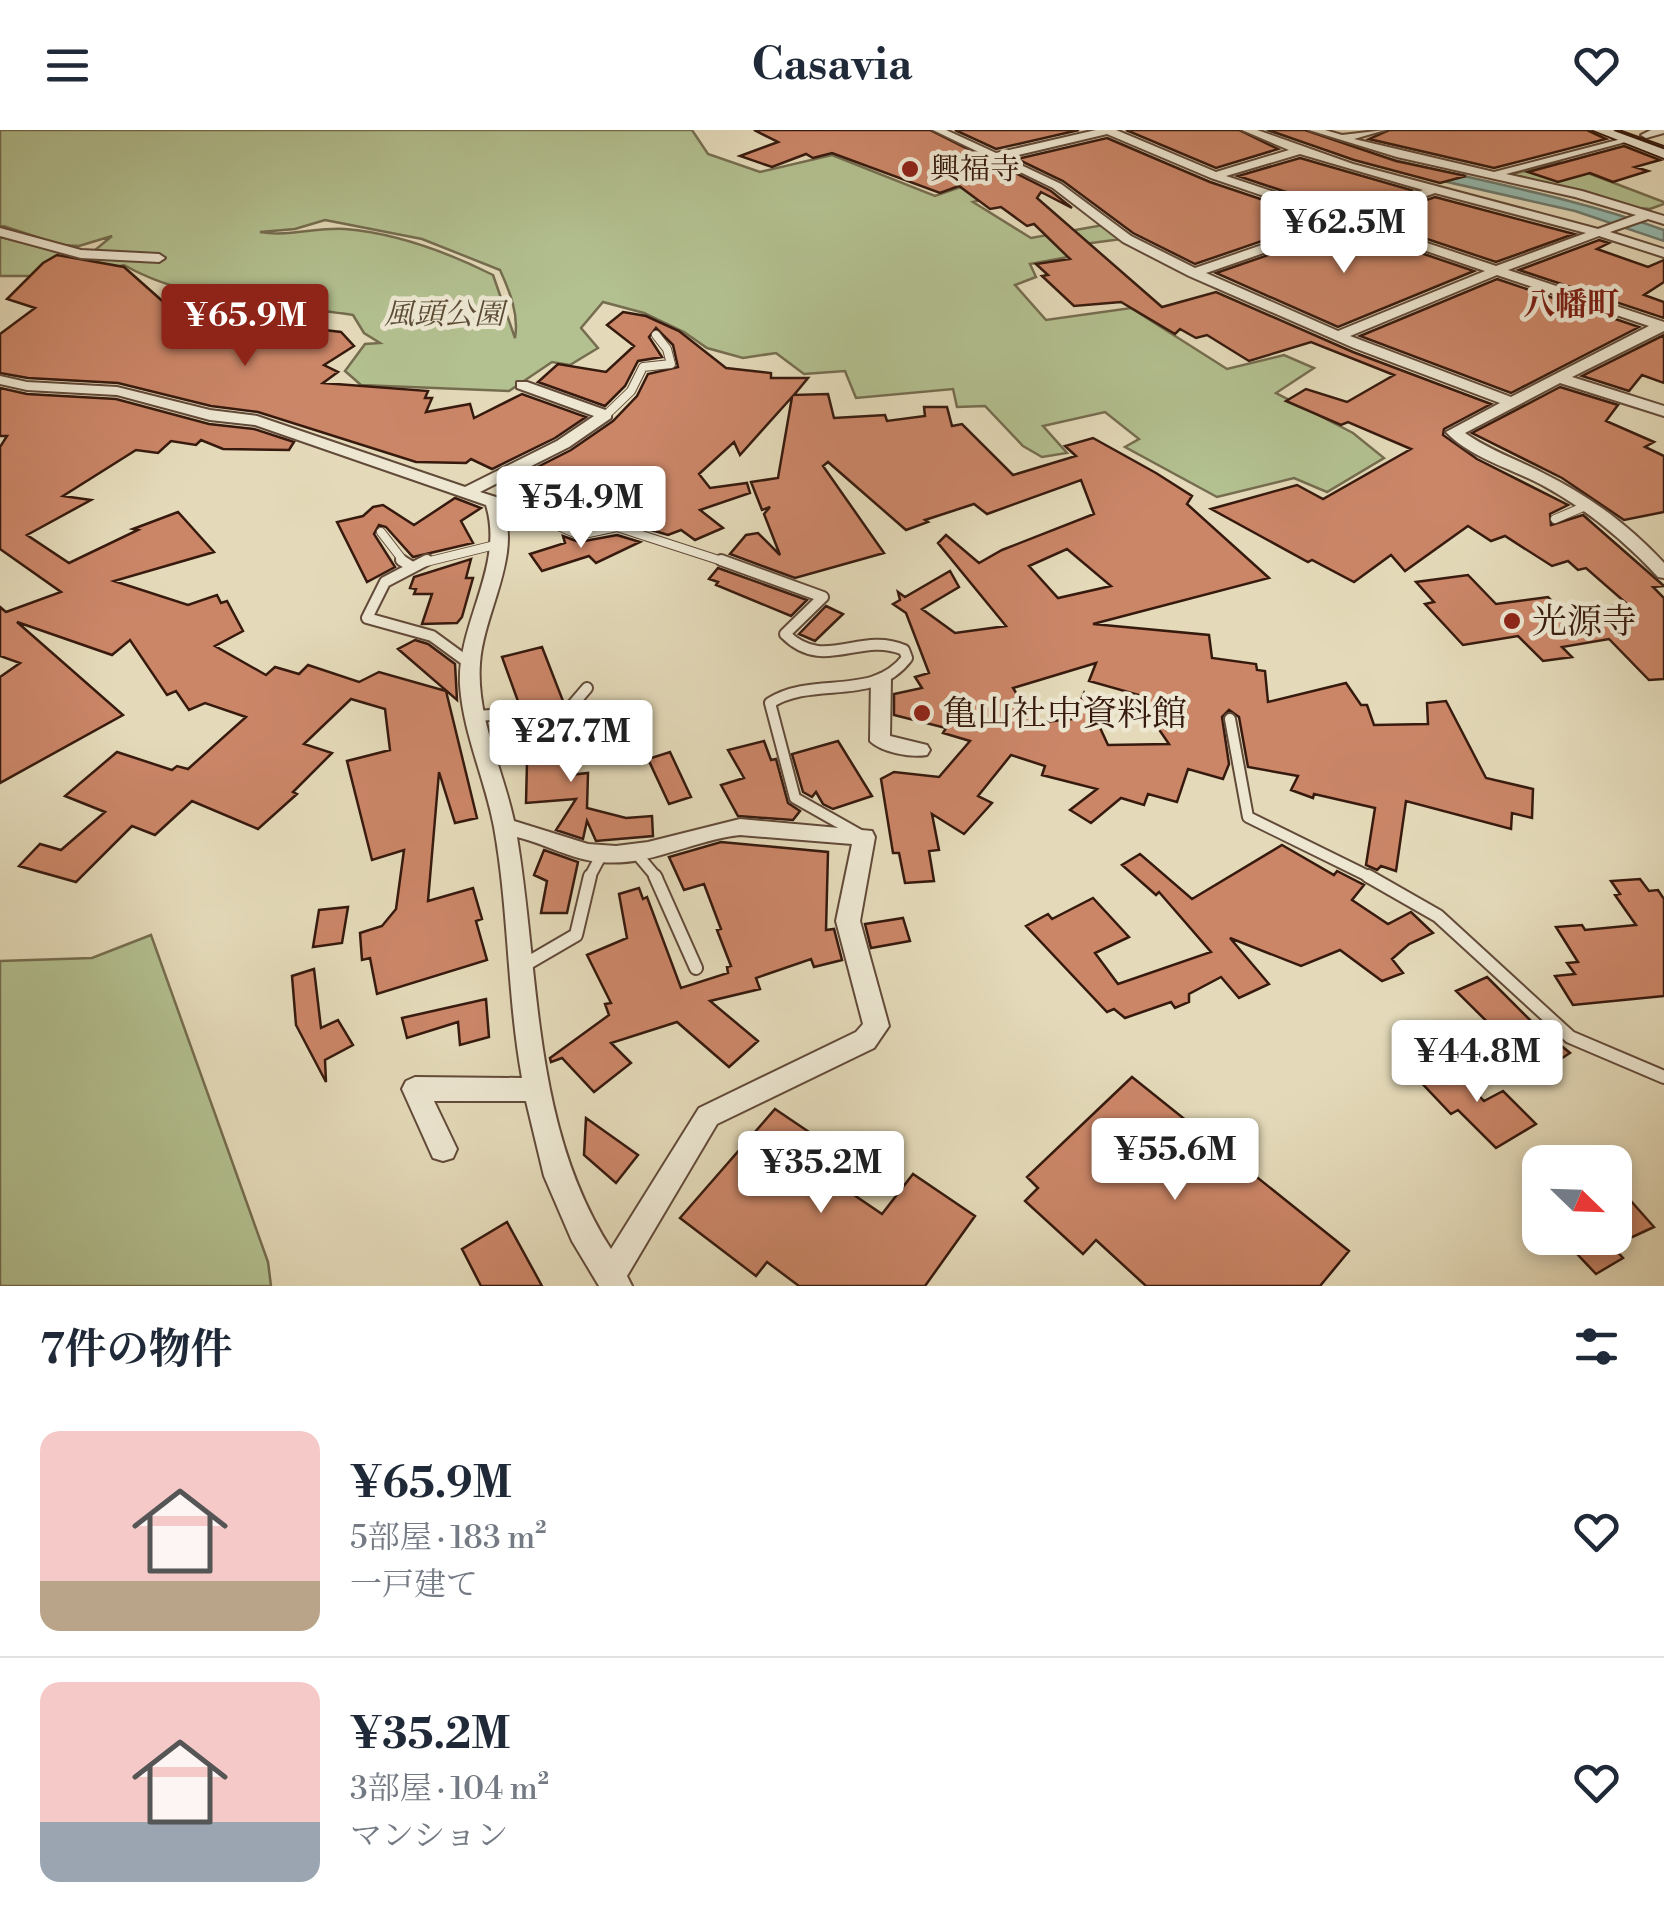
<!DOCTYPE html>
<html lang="ja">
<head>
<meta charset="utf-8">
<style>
	:root { --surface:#fff; --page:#f2f2f3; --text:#1f2937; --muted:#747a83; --line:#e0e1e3; --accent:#8f2418 }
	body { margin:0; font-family:"Libre Bodoni","Noto Serif JP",serif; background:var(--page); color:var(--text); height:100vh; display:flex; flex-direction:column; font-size:38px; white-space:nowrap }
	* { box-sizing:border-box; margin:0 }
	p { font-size:32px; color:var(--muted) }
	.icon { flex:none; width:55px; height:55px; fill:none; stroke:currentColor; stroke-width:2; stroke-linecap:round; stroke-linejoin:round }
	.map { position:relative; height:1156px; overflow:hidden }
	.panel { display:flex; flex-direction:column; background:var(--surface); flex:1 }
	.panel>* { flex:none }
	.needle { width:65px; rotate:113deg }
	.buttons { position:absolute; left:1522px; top:1015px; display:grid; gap:20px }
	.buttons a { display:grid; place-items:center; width:110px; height:110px; border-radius:20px; background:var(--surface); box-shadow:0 5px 15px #0003; font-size:50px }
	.price { position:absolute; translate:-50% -85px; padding:0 22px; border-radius:10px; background:#fff; color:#222; font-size:32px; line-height:65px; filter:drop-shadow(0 2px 5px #0008) }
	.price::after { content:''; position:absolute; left:50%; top:60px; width:30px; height:22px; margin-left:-15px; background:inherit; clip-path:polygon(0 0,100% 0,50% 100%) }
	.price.current { background:var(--accent); color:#fff }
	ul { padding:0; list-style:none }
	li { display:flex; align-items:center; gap:30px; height:250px; padding:0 40px }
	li+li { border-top:2px solid var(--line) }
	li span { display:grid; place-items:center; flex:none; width:280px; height:200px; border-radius:20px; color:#555 }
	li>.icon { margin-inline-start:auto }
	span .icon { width:120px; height:120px; fill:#fffc; stroke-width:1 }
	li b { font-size:42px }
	h2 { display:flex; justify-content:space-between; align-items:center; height:120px; padding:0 40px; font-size:42px }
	header { display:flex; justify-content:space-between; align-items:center; height:130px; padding:0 40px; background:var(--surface); font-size:45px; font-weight:700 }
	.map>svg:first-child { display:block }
	.green { fill:#b3c090; stroke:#756d4f; stroke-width:2.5; fill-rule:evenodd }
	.water { fill:#95bbb0; stroke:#6f7b6f; stroke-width:2.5 }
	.building { fill:#cb8668; stroke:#371a0e; stroke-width:2.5; fill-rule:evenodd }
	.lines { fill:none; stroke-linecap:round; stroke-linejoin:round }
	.lane-far2-casing { stroke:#624a39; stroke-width:10 }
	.lane-far1-casing { stroke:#624a39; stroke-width:14 }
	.lane-casing { stroke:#624a39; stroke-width:16 }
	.street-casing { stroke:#624a39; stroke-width:4 }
	.secondary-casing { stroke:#371a0e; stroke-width:4 }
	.lane-far2 { stroke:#ede7d2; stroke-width:8 }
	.lane-far1 { stroke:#ede7d2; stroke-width:10 }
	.lane { stroke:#ede7d2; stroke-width:12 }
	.street { fill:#ede7d2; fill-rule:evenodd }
	.secondary { fill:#ede7d2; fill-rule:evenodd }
	.tram { stroke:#371a0e; stroke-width:2.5 }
	.poi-dot { fill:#8f2418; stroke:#ede7d2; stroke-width:4 }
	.labels { text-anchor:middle; stroke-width:9; stroke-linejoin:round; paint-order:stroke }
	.far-poi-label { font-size:30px; fill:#371a0e; stroke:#ede7d2; text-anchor:start }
	.far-park-label { font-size:30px; font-style:italic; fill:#5c4c35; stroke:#ede7d2 }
	.far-quarter-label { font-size:32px; font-weight:bold; fill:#7a1f14; stroke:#ede7d2 }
	.poi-label { font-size:35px; fill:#371a0e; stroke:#ede7d2; text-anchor:start }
</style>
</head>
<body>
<header><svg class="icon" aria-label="menu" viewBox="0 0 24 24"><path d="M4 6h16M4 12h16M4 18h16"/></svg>Casavia<svg class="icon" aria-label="heart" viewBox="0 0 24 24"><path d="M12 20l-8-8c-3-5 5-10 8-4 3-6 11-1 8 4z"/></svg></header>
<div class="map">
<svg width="1664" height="1156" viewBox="0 0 1664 1156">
	<rect width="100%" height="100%" fill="#e4dab9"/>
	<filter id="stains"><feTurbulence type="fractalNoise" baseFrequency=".002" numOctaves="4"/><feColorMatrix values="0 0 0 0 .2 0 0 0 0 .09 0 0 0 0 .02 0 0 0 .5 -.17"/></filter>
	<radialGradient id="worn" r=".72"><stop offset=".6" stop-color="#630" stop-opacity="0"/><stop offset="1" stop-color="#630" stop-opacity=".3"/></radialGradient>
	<path class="green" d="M0,0H692L708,24L760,42L832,25L935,66L972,53L998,66L973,72L1031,108L1103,95L1122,109L1069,116L1079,125L1030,134L1036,147L1015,155L1046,190L1131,178L1227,239L1284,225L1314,238L1276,263L1353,303L1384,328L1327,362L1294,348L1217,367L1125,317L1139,309L1105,282L1043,296L1067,323L1042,327L1023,316L985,276L957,277L953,259L856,268L845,241L804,244L776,223L743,228L707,218L684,202L644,183L603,172L581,198L598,218L570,235L552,232L509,261L361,255L345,241L365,214L380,213L364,203L353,185C278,174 190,173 124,135L81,146H0V107L78,127L94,121L112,106L79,116L61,115L0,95ZM325,90L422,109L500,140C510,162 519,184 515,208L493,145C449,123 395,103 345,99C317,97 289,107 260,102L295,99Z
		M1559,32L1664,72V74L1650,79L1638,78L1512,44Z
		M151,805L268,1132L271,1156H0V831L92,828Z"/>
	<path class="water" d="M1266,0C1308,0 1345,19 1386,28C1479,51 1573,67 1664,100V111L1575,81L1377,36Z"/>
	<path class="building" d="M754,0H930L1051,61L1072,78L1041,62L1037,68L1162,177L1216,162L1353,222L1491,274L1444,299L1443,305L1477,329L1568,375L1550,384L1551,395L1583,385L1664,456L1653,457L1664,468V549L1649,550L1609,509L1562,517L1572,527L1543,531L1518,506L1463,515L1425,474L1434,472L1416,452L1468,445L1496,474L1548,467L1565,484L1626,473L1586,438L1578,440L1568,431L1552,436L1505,406L1491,411L1468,396L1405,441L1391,425L1354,452L1312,430L1308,432L1211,379L1297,355L1323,369L1411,319L1348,292L1341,295L1286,271L1306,259L1347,272L1394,245L1311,212L1249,231L1207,205L1196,208L1180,199L1175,204L1121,172L1074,176L1042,146L1048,145L1036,134L1070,129L1034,94L1027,96L1001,77L990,79L959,56L940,63L832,23L813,28L806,24L772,37L740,26L778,12Z
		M955,0H1079L996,19Z
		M1126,0H1239L1278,19L1216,38Z
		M1268,0H1305L1396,31L1466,46L1440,53L1354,30Z
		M1389,0H1587L1606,9L1494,38L1369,9Z
		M1107,8L1210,52L1323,90L1195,134L1133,103L1063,51L1017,29Z
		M1624,16L1660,30L1635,37L1648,41L1613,52L1590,43L1558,52L1528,42Z
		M1300,28L1411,60L1346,82L1238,46Z
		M1435,67L1574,104L1496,132L1370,90Z
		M1347,98L1474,141L1338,197L1216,143Z
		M1599,110L1609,113L1597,119L1648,137L1664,130V152L1644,165L1664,172V188L1519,140Z
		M57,125L124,137L168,176L186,170L213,192H256L341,202L354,216L324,235L338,242L323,253L428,261L425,268H432L426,282L470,274L474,288L522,264L586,287L555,308L492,339L471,329L466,333L416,332L258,282L211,276L118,253L28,248L0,243V204L35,178L7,169L43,133Z
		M1497,149L1639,197L1511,263L1360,206Z
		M623,182L646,186L679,201L726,238L771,243V248H808L794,265L828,264L834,288L885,285L887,291L925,286L924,277H947L952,296L962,294L1013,345L1076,326L1065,316L1093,308L1156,343L1192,366L1187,374L1269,448L1093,494L1209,505L1212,528L1256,534L1257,540L1265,541L1268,572L1346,553L1361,575H1367L1374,595L1428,594L1427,573L1446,571L1486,648L1533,659L1532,688L1512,683L1511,699L1406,671L1396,741L1381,736L1377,740L1366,735L1375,678L1314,664L1313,668L1291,660L1298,646L1248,637L1239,587L1229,580L1222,587L1229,634L1223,649L1188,639L1177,672L1148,664L1144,675L1121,668L1091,693L1070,680L1097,659L1042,645L1045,636L1011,625L978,666L992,673L964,704L932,684L939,720L929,721L934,751L905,753L899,723H893L881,649L894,642L939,647L970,611L943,603L946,598L894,585V564L922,558L915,547L929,543L906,483L893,474L900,470L898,462L905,467L950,441L959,457L922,479L955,503L1006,496L938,413L946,405L979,433L1002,420L1094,384L1081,350L987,384L974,374L925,390L928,392L906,400L828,332L823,336L884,423L795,448L730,424L746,405L758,403L780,425L764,384L770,377L762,380L751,352L778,348L792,267L740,325L734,312L699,344L710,358L747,353L750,363L700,380L723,398L695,410L681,400L668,405L618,390L580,397L557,387L550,363L544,366L512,350L571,320L613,291L637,266L648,244L678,237L673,215L656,198L649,207L662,227L638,231L625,256L605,276L538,252L558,234L606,242L634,216L607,195ZM1067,419L1111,456L1058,468L1029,436ZM1096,533L1089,551L1146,567L1143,576L1169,614L1108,615L1084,563L1072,589L1035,593L1013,558Z
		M1664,205V253L1642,245L1629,261L1582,246Z
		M1560,257L1618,275L1606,291L1654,312L1645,317L1664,326V382L1624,390L1562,348L1472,303Z
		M0,258L27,264L116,269L209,294L254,299L294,312L289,320L223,319L201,310L196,315L171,311L158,323L136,320L63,366L91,370L27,405L69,433L138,400L133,399L178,382L214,422L114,451L188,475L217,465L221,473L227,471L243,501L215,516L266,545L275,537L299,544L308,535L359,552L379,542L446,561L477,688L455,693L439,642L428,771L473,758L482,789L476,791L487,830L377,864L370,828L362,830L360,803L382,796L396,779L404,720L372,730L347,631L390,620L385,579L351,569L304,614L332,623L293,662L297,664L258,699L192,671L155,705L132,696L76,752L19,736L40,714L61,720L105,682L65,666L117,622L172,640L177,636L188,639L246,587L205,573L189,580L176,561L167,565L130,510L112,525L17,492L123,585L0,653V547L20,533L0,526V477L6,482L61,462L0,419V317L7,306H0Z
		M455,368L481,378L461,391L473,413L413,427L386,397L379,395L374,404L395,437L367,452L337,392L363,386L373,377L383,375L414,395Z
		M617,405L640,412L596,433L589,426L542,441L530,424L565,413L563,406L579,412Z
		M471,429L466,448H473L462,487L457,493L422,494L432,464H414L416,459L410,458L414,447Z
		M718,438L807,470L791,486L716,455L718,452L709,449Z
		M826,476L843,484L815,511L799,504Z
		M415,510L428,514L455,534L457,570L398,519Z
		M542,517L563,571L519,574L502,527Z
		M632,573L630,597L604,598L606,574Z
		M570,588L575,600H570L569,645L588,643L587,678L626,688L652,686L653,706L596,711L587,691L583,709L556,700L576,669L526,673L528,591Z
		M764,611L771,630L776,629L788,673L800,681L793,690L738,686L721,655L744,648L728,620Z
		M838,611L872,666L833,679L823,674L816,662L812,667L803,662L792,624Z
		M670,622L691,667L669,674L648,629Z
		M721,712L828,722L826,800L834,799L842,830L814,837L811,829L756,848L760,859L710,871L758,911L729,937L677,892L611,913L631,933L594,962L562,928L551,932L550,928L609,885L605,874L611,873L587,825L627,808L619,764L639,758L643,769L647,767L681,858L728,843L727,837L731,836L717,800L721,799L704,754L684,760L669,727Z
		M1282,715L1334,745L1337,741L1364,755L1352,770L1388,794L1411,782L1433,803L1409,814L1392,829L1403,843L1382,851L1340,820L1301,836L1230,808L1269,854L1239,868L1221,847L1189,864V872L1175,878L1171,872L1125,888L1114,879L1107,882L1026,796L1048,784L1052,789L1093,768L1129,807L1095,823L1118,854L1211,822L1159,762L1156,765L1122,735L1140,724L1192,769Z
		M544,720L578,732L567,783H541L547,751L534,745Z
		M1640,749L1649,761L1658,760L1664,769V866L1573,875L1555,846L1575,844L1567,833L1578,832L1556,797L1582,795L1585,800L1636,795L1615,765L1620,764L1611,751Z
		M348,777L342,813L313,817L319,780Z
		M903,788L910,811L871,818L865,794Z
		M314,839L321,898L338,890L353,915L325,930L326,952L296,895L292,846Z
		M1487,847L1531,891L1570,923L1539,943L1456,861Z
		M486,869L489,907L460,915L458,892L407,908L402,888Z
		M1446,931L1484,971L1503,961L1536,994L1496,1018L1458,980L1451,984L1416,947Z
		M1132,947L1349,1121L1320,1156H1146L1096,1110L1083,1124L1025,1071L1038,1058L1027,1047Z
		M775,979L849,1029L832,1050L882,1084L913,1044L975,1086L925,1156H799L767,1132L756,1146L680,1088Z
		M586,988L638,1025L616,1053L584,1025Z
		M1615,1053L1654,1097L1615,1115Z
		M507,1092L542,1156H481L462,1119Z
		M1562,1108H1604L1623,1128L1596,1144Z"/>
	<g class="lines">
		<defs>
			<path id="lane-far2" d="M606,285L631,261L643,237L671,234L667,219L656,205
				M496,378L531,384L579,405L617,397L728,433
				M1555,389L1588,375
				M381,402L405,433
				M422,433L499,414"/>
			<path id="lane-far1" d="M401,430L412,437
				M427,430L385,452L367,488L432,506L469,533
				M721,430L823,467L785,504C824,543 859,501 904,520L907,528C873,573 814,545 770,573L795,668L864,707
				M478,586L569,579L587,558
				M1230,589L1248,687L1372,748
				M636,723L657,748
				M589,748L602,724"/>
			<path id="lane" d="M655,746L696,838
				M1368,746L1438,786L1570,907L1664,947
				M521,837L576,805L590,746"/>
			<path id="street" d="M933,0H946L996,23L1096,0H1116L1216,42L1289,20L1242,0H1257L1353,34L1598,99L1636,85L1575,67L1397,27L1309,0H1325L1342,5L1385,0L1354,9L1494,42L1629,7V11L1506,44L1582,61L1664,86V94L1648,89L1610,102L1664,119V127L1599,106L1508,140L1664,192V201L1572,247L1664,276V286L1560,253L1465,303C1489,320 1516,329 1543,343C1588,365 1629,395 1664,433V448L1658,447C1624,410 1586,379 1542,355C1510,338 1471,328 1446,302L1500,273L1354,218L1189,146L1123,112L1053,58ZM1107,4L1211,48L1335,90L1195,138L1131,106L1061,54L1006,28ZM1300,24L1423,60L1346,86L1226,46ZM1435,63L1586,103L1496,136L1358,90ZM1347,94L1485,141L1338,201L1206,143ZM1497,145L1649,196L1511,267L1350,206Z
				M1651,0H1664V3L1646,8L1641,5Z
				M0,98L81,120L159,124L165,128L159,132L81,128L0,106Z
				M0,246L27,252L117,257L210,280L257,286L465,357L557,311L594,286L517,258V252H527L611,282V288L569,317L480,362L499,368C526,421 484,479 480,533C476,587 503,639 514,691L588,714L616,716L648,712L740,689L872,701L875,707L860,791L889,896L874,918L717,994L627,1146L632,1156H599L572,1111L544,1046L526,971H434L457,1019L453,1028L443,1031L433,1028L402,959L406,951L415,947L522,948C507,865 509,780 494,697C485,649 463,603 460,555C457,493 505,436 486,375L255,295L210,290L117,265L27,260L0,254ZM740,705L852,714L836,791L863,894L856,902L699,978L611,1119C532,997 540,846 517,707C546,714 572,730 601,732C649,737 693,710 740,705Z
				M881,543L891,549L890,606L927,615L930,620L927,625C911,628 881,622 870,611L871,549Z"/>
			<path id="secondary" d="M1593,0H1616L1664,17V28Z"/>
		</defs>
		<use href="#lane-far2" class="lane-far2-casing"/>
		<use href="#lane-far1" class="lane-far1-casing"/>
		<use href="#lane" class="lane-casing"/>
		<use href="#street" class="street-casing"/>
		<use href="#secondary" class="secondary-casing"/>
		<use href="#lane-far2" class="lane-far2"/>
		<use href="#lane-far1" class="lane-far1"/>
		<use href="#lane" class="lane"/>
		<use href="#street" class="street"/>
		<use href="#secondary" class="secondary"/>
		<path class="tram" d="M1615,0L1664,18"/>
	</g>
	<g class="poi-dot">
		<circle cx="910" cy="39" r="10"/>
		<circle cx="1512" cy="491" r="10"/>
		<circle cx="922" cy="583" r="10"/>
	</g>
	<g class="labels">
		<g class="far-poi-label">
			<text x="930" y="49">興福寺</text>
		</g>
		<g class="far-park-label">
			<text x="444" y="194">風頭公園</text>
		</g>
		<g class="far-quarter-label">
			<text x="1571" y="185">八幡町</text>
		</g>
		<g class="poi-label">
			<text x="1532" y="503">光源寺</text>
			<text x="942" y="595">亀山社中資料館</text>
		</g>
	</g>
	<rect width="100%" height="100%" filter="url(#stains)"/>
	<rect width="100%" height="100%" fill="url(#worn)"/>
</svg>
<div class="buttons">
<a><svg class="needle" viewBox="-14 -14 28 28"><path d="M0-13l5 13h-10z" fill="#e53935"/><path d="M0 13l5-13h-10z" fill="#747a83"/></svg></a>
</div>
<b class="price" style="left:1344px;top:146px">¥62.5M</b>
<b class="price current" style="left:245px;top:239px">¥65.9M</b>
<b class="price" style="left:581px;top:421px">¥54.9M</b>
<b class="price" style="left:571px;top:655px">¥27.7M</b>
<b class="price" style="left:1477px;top:975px">¥44.8M</b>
<b class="price" style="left:1175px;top:1073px">¥55.6M</b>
<b class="price" style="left:821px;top:1086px">¥35.2M</b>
</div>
<section class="panel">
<h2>7件の物件<svg class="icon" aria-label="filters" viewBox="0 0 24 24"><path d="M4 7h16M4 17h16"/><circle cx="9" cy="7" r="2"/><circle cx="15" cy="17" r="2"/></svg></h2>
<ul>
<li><span style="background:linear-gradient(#f6c9c9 75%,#b9a48a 0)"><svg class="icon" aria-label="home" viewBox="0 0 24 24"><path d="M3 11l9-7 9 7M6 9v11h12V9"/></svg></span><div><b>¥65.9M</b><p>5部屋 · 183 m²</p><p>一戸建て</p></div><svg class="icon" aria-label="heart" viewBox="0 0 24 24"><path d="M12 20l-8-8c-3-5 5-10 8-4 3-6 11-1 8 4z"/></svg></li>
<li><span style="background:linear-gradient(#f6c9c9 70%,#9aa5b1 0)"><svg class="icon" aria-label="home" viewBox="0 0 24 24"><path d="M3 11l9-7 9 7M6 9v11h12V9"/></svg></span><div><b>¥35.2M</b><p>3部屋 · 104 m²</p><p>マンション</p></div><svg class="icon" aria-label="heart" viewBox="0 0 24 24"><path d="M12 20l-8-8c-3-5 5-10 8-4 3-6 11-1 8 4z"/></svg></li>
</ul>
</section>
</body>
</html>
